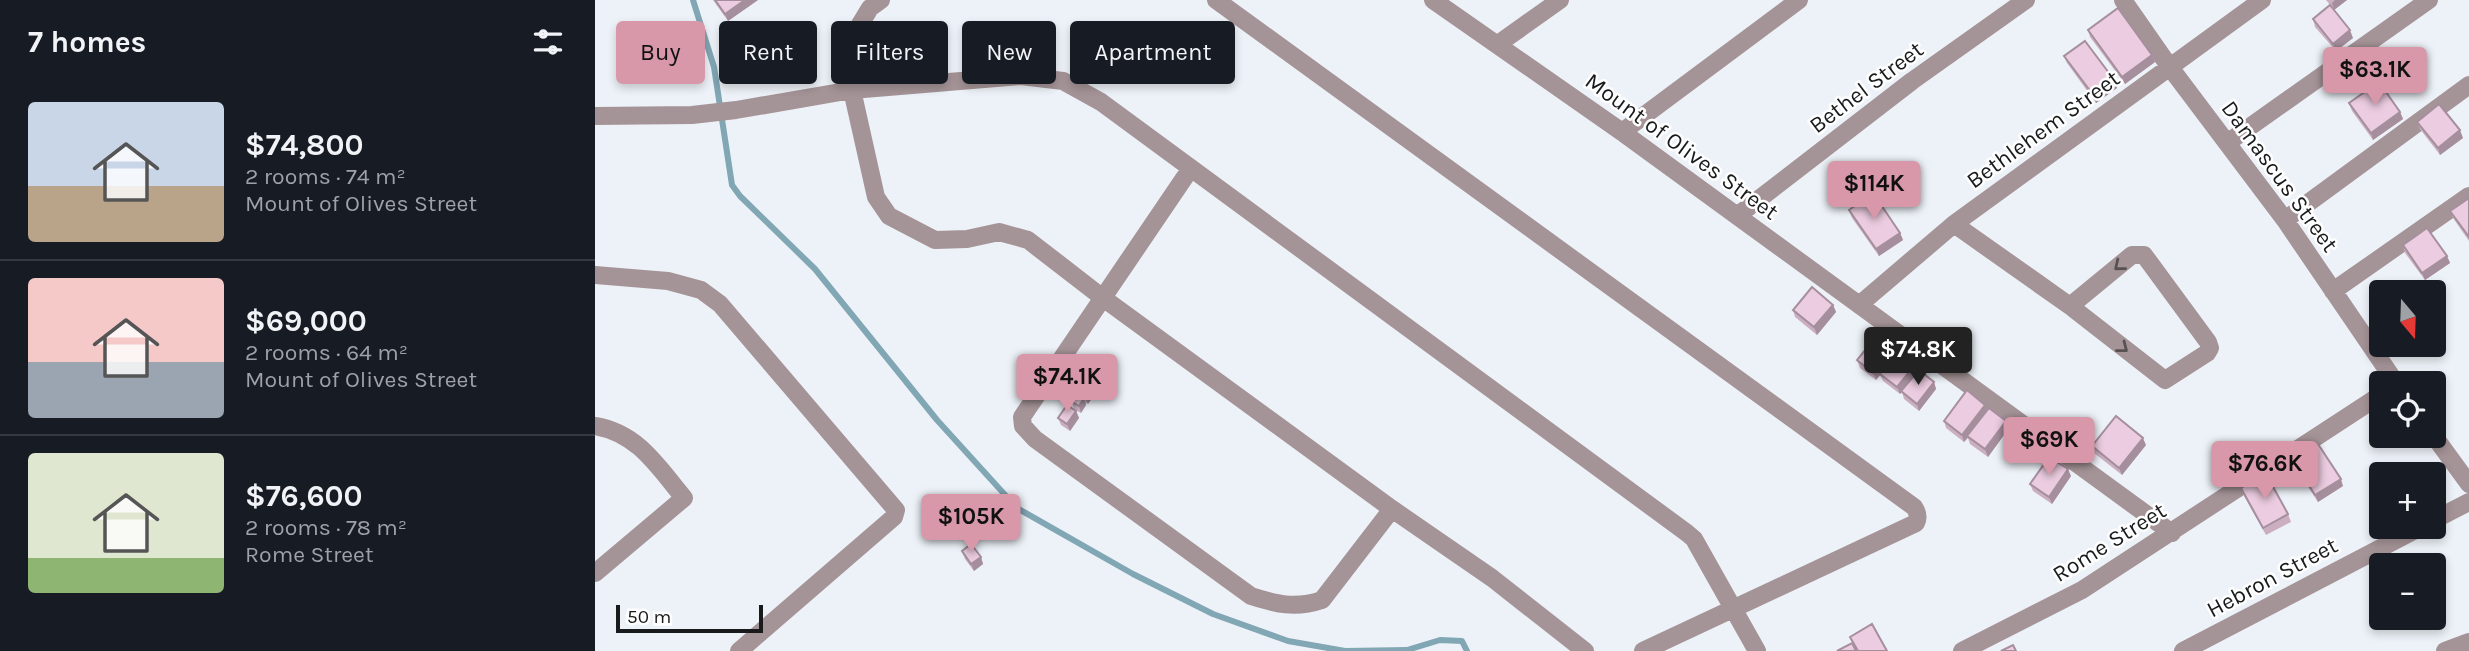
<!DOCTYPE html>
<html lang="en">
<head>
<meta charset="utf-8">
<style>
	:root { --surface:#171b24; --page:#20242c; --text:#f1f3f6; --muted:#9ea1a6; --line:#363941; --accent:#d898a9 }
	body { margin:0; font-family:Karla,sans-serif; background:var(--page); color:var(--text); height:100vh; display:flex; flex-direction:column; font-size:26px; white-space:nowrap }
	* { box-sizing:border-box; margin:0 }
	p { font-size:23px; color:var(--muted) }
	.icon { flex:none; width:38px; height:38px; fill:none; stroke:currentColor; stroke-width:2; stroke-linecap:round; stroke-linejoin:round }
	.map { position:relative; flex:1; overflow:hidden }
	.panel { display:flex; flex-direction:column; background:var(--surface); width:595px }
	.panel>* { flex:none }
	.banner { position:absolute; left:21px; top:21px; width:665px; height:63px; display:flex; gap:14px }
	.needle { width:46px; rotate:161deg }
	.tools { position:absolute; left:1774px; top:280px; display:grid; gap:14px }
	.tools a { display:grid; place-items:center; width:77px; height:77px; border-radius:7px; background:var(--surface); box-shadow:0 4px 10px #0003; font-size:35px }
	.scale { position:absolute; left:21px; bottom:18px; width:147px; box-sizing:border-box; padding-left:7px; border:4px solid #181a1c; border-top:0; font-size:19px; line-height:24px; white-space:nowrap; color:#181a1c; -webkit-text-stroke:5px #fefefe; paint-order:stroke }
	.price { position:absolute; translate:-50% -60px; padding:0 16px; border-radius:7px; background:var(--accent); color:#111; font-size:23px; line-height:46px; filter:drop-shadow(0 2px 4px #0008) }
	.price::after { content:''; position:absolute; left:50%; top:42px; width:21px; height:16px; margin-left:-10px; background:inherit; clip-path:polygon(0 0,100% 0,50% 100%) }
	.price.selected { background:#222; color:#fff }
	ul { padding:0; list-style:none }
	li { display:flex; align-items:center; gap:21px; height:175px; padding:0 28px }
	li+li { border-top:2px solid var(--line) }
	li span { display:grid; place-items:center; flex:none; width:196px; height:140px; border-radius:7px; color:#555 }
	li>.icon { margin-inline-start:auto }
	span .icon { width:84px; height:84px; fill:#fffc; stroke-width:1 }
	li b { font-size:30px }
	h2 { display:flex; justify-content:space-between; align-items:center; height:84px; padding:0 28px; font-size:30px }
	.tag { padding:0 24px; border-radius:7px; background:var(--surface); box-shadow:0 4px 10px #0003; font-size:24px; line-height:63px }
	.tag.selected { background:var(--accent); color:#111 }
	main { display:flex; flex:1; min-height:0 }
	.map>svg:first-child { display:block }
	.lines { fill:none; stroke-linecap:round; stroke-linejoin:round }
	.stream { stroke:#81a6b4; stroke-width:6 }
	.minor { stroke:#a59497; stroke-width:18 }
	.wall { fill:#cbafc1 }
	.shaded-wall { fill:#a58f9d }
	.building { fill:#eccce0; stroke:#a58f9d; stroke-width:2 }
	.oneway { stroke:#575153 }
	.labels { text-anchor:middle; stroke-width:5; stroke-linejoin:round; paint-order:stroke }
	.street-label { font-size:23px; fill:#181a1c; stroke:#fefefe }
</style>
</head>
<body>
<main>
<section class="panel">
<h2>7 homes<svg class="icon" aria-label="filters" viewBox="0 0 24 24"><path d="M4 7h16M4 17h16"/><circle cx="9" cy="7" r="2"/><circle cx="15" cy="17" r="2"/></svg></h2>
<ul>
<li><span style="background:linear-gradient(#c9d6e8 60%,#b9a48a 0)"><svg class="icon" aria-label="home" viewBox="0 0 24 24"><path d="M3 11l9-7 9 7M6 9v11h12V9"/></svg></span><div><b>$74,800</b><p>2 rooms · 74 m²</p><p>Mount of Olives Street</p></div></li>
<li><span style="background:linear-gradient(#f6c9c9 60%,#9aa5b1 0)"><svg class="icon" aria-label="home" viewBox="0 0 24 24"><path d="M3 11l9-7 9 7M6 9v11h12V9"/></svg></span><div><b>$69,000</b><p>2 rooms · 64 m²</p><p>Mount of Olives Street</p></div></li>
<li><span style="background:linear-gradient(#dfe7d0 75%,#8fb573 0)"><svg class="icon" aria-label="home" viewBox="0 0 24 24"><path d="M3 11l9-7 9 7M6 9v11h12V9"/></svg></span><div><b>$76,600</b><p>2 rooms · 78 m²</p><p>Rome Street</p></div></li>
</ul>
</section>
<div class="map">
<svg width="1874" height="651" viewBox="0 0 1874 651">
	<rect width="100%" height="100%" fill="#edf2f8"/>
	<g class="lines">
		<path class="stream" d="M98,0L119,67L137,185L145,196L220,269L342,420L422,508L538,574L618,614L693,641L750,651L812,650L845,640L867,641L872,651"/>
		<path class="minor" d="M286,0L275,8L255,41L257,90L281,197L294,216L340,240L372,239L404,232L433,240L508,298L797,509L897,578L990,651
			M621,0L1319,507C1323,513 1324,517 1321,523L1048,651
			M838,0L1027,132L1577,533
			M1528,0L1574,66L1690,220L1801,383
			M903,44L965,0
			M0,116L97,115L141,110L257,90L426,76L468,81L506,102L1092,533L1099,539L1162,651
			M1027,132L1204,0
			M1632,143L1834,0
			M596,168L427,417L428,426L440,439L656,596C681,604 700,609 727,600L797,509
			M1142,216L1317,81L1431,0
			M1690,220L1874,85
			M1359,224L1475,306L1570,380L1612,353L1615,348L1613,342L1549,255H1537L1475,306
			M0,275L73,281L106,290L125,304L301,510L299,517L144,651
			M1738,291L1874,196
			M1264,305L1359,224L1667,0
			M0,426C43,433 63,467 89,498L0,573
			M1839,436L1874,484
			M1839,520L1874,502
			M1367,651L1487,590L1787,394
			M1588,651L1826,527
			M1850,651L1874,642"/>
	</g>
	<path class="wall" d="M118,0H163L133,21Z
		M1731,0H1752L1739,10Z
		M1718,19L1758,38L1741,51L1720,27Z
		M1493,30L1557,55L1560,62L1530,84L1495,37Z
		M1469,56L1520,81L1522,88L1501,103L1472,63Z
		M1754,103L1805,112L1808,119L1778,140L1757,111Z
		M1822,122L1868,138L1845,155L1825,129Z
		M1874,198V241L1858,218L1855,211Z
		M1254,210L1305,233L1308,240L1284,256L1257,218Z
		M1808,245L1852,256L1855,263L1830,280L1810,253Z
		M1238,305L1241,312L1222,335L1200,317L1198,310Z
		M1787,310V336L1778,326L1776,318Z
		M1300,346L1302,352L1322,372L1339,382L1341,389L1324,411L1309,399L1307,392L1305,394L1288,381L1285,375L1281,380L1265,368L1262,360Z
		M507,383L498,398L496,396L497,398L493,404L491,403V405L486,413L479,409L477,402L483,394L482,392L488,388L487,385Z
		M1392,410L1411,421L1414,428L1393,457L1375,444L1373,438L1369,442L1351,428L1349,421Z
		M481,411L484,418L475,431L466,425L463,418Z
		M1551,445L1527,475L1499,453L1497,446Z
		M1698,460L1748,486L1723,502L1700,467Z
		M1476,476L1457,504L1438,491L1435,484Z
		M1646,488L1693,514L1696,522L1671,535L1649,496Z
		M367,551L386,557L388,564L379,571L370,559Z"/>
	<path class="shaded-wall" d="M150,0H163L133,21L130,14Z
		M1740,0H1752L1739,10L1737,3Z
		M1755,30L1758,38L1741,51L1738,44Z
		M1557,55L1560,62L1530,84L1527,77Z
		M1520,81L1522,88L1501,103L1499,96Z
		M1805,112L1808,119L1778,140L1776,133Z
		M1865,130L1868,138L1845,155L1843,148Z
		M1305,233L1308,240L1284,256L1281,249Z
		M1852,256L1855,263L1830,280L1827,273Z
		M1238,305L1241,312L1222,335L1219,327Z
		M1300,346L1303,354L1281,380L1278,373Z
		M1320,365L1322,372L1305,394L1302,387Z
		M505,376L507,383L498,398L496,390Z
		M1339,382L1341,389L1324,411L1322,404Z
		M494,391L497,398L493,404L490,397Z
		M489,398L491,405L486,413L484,406Z
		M1390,405L1393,412L1369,442L1367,435Z
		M481,411L484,418L475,431L472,424Z
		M1411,421L1414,428L1393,457L1390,449Z
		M1548,438L1551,445L1527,475L1524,468Z
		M1473,469L1476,476L1457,504L1454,497Z
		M1746,479L1748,486L1723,502L1720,495Z
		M386,557L388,564L379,571L376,564Z"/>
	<path class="building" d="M120,0H150L130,14Z
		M1735,5L1755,30L1738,44L1718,19Z
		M1523,8L1557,55L1527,77L1493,30Z
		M1490,41L1520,81L1499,96L1469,56Z
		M1784,82L1805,112L1776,133L1754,103Z
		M1844,104L1865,130L1843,148L1822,122Z
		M1278,193L1305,233L1281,249L1254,210Z
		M1874,198V237L1855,211Z
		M1832,228L1852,256L1827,273L1808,245Z
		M1217,287L1238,305L1219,327L1198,310Z
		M1787,310V333L1776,318Z
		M1284,333L1300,346L1278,373L1262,360Z
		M1302,352L1320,365L1302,387L1285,374Z
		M1324,370L1339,382L1322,404L1306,391Z
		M496,371L505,376L496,390L487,385Z
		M486,386L494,391L490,397L482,392Z
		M1372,390L1390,405L1367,435L1349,421Z
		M482,394L489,398L484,406L477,402Z
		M472,405L481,411L472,424L463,418Z
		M1394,408L1411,421L1390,449L1372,436Z
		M1521,416L1548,438L1524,468L1497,446Z
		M1723,444L1746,479L1720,495L1698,460Z
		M1454,457L1473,469L1454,497L1435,484Z
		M1671,474L1693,514L1668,528L1646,488Z
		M376,544L386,557L376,564L367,551Z
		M1277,624L1292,651H1263L1255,637Z
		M1257,643L1261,651H1242Z
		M1418,645L1421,651H1406Z"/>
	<defs><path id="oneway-chevron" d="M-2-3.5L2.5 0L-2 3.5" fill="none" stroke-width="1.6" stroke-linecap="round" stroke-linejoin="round" transform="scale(1.75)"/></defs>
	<g class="oneway">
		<use href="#oneway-chevron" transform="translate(1524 266) rotate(141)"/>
		<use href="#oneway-chevron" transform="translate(1528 348) rotate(38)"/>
	</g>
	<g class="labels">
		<g class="street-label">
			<text transform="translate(1271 87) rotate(-37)" y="8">Bethel Street</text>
			<text transform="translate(1448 129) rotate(-36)" y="8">Bethlehem Street</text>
			<text transform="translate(1087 146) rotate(36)" y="8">Mount of Olives Street</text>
			<text transform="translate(1685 176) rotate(54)" y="8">Damascus Street</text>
			<text transform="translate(1514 542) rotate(-32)" y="8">Rome Street</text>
			<text transform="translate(1677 577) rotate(-28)" y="8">Hebron Street</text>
		</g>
	</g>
</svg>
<div class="tools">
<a><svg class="needle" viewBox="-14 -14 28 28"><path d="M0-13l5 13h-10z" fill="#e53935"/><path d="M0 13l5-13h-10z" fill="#9ea1a6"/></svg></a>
<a><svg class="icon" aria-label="locate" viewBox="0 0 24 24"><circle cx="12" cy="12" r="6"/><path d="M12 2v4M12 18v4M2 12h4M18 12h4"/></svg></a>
<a>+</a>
<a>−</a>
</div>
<div class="scale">50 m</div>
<b class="price" style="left:1780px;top:107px">$63.1K</b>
<b class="price" style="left:1279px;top:221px">$114K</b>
<b class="price selected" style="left:1323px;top:387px">$74.8K</b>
<b class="price" style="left:472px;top:414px">$74.1K</b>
<b class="price" style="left:1454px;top:477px">$69K</b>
<b class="price" style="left:1670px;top:501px">$76.6K</b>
<b class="price" style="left:376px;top:554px">$105K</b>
<div class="banner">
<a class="tag selected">Buy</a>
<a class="tag">Rent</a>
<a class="tag">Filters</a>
<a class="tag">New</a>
<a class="tag">Apartment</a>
</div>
</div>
</main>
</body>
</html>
